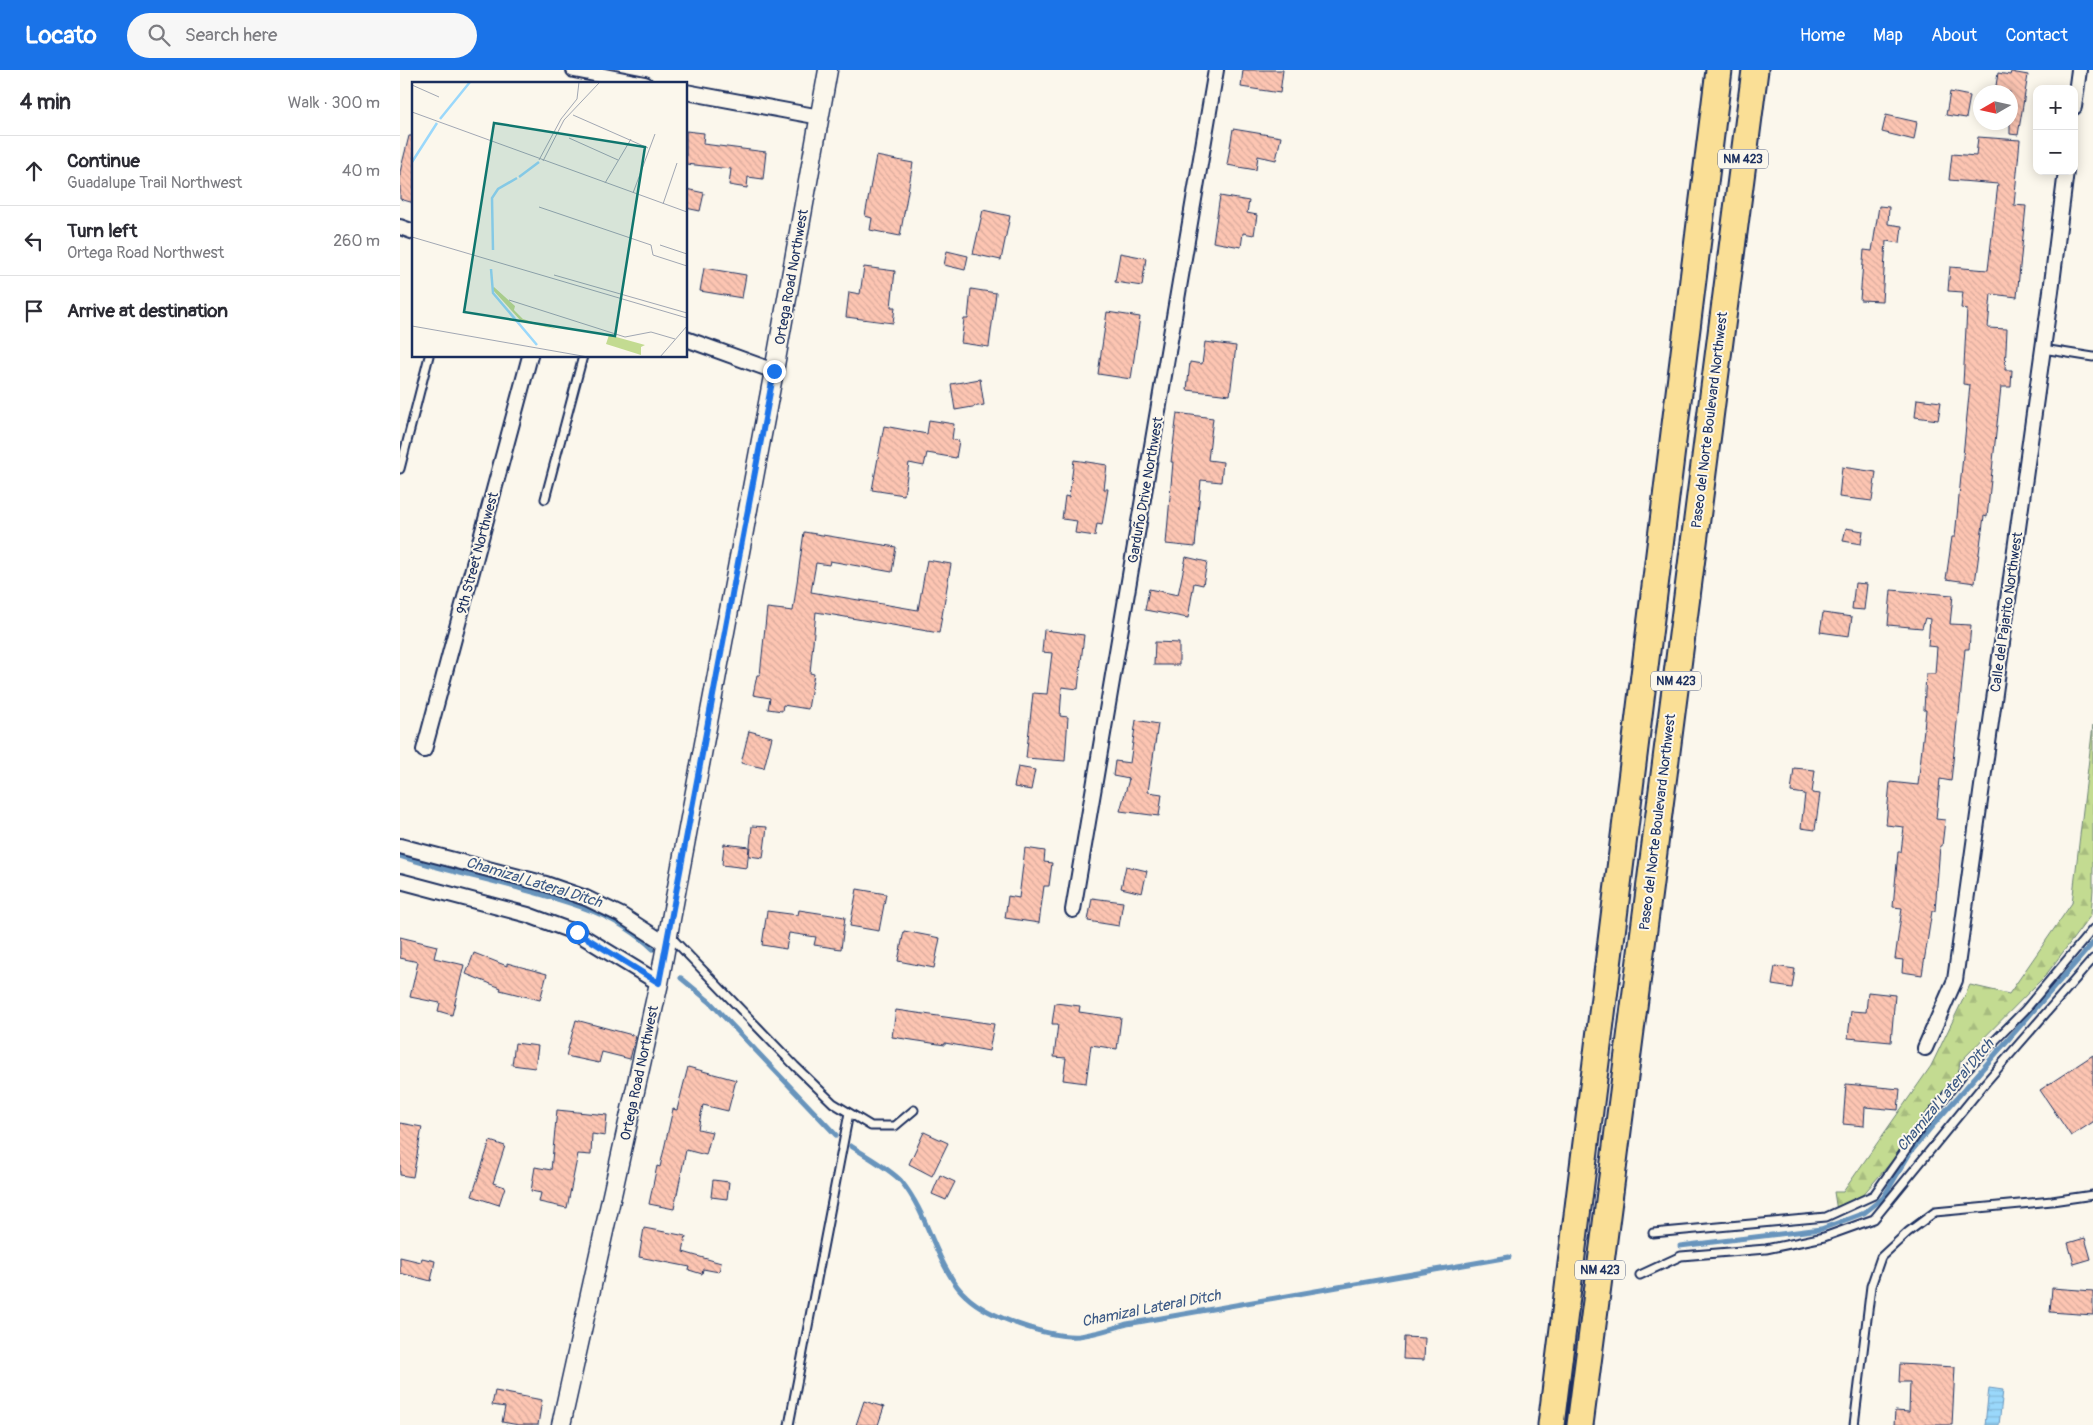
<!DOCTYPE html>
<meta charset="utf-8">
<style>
:root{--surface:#fff;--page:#f7f7f7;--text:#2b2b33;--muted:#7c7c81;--line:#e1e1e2;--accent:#1a73e8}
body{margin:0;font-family:Pangolin,sans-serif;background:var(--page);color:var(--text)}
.controls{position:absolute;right:15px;top:15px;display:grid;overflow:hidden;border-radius:10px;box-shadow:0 2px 12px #0003}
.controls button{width:45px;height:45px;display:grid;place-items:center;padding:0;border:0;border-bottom:1px solid var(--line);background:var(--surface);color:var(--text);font:25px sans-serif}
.compass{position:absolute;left:1573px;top:15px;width:45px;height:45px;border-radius:50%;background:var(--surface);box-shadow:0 2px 12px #0003;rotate:261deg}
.stop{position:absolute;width:15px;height:15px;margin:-11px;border:4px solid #1a73e8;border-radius:50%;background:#fff}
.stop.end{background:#1a73e8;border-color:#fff;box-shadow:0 1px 5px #0008}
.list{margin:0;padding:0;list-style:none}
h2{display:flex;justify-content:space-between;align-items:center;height:65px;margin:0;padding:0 20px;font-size:21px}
h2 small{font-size:16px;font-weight:400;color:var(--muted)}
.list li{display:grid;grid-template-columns:32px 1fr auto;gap:15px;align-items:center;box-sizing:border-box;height:70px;padding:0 20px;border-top:1px solid var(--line)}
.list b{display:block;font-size:19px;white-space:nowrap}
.list p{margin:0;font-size:16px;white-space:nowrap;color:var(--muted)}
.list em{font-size:16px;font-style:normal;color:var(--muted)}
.icon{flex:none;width:28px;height:28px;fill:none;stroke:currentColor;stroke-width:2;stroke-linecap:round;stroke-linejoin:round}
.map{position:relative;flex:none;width:1693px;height:1355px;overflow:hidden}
header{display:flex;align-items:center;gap:30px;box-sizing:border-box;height:70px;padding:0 25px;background:var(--accent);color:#fff}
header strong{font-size:24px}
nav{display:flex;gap:28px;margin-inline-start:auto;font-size:18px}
.search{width:350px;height:45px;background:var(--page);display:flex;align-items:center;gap:12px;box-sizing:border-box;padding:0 18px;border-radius:28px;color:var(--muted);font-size:19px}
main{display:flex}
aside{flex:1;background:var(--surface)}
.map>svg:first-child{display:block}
</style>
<header>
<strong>Locato</strong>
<div class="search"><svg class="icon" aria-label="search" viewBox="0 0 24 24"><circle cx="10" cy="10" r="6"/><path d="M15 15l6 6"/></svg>Search here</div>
<nav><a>Home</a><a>Map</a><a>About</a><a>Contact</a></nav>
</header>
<main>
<aside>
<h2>4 min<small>Walk · 300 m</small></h2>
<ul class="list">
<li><svg class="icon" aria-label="ahead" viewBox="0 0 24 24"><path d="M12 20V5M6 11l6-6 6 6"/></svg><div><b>Continue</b><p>Guadalupe Trail Northwest</p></div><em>40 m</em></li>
<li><svg class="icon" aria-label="left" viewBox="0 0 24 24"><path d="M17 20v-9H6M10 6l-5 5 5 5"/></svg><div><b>Turn left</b><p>Ortega Road Northwest</p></div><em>260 m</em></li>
<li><svg class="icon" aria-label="arrive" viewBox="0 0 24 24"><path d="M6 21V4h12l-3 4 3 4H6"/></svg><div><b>Arrive at destination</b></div></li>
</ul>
</aside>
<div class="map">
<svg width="1693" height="1355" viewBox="0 0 1693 1355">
<defs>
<pattern id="forest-firs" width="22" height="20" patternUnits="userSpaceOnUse" patternTransform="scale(1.25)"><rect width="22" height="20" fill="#c3db91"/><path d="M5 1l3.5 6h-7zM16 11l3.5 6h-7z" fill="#a7bc7f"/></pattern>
<pattern id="water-rules" width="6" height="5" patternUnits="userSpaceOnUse" patternTransform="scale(1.25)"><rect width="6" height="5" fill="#9ad8fb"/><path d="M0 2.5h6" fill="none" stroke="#84bada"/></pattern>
<pattern id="building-back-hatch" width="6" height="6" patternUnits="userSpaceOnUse" patternTransform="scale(1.25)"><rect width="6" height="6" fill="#fdc5b2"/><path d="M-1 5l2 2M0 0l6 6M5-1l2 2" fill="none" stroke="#d8aa9c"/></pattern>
</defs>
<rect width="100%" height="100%" fill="#fbf7ec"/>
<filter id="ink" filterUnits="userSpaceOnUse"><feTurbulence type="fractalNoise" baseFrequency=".02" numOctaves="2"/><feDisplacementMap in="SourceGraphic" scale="10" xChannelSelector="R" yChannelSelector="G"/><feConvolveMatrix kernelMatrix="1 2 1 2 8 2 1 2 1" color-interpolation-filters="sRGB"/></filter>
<g filter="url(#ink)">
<!-- forest -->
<path fill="url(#forest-firs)" stroke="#6f8578" d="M1693,655V820L1691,845L1645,906L1560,992L1556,1017L1448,1142L1437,1141L1434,1122H1443L1531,996L1570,915L1609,924L1672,833Z"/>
<!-- water -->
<path fill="url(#water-rules)" stroke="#6794bc" d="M1589,1318L1603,1320L1599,1355H1585Z"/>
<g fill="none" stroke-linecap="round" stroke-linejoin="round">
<!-- stream -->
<path stroke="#6794bc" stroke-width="5" d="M0,786C40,799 82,808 122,819C169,832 217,844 253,879
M281,908L310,932L436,1065
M451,1076C466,1086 490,1099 501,1111C525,1141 530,1171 548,1202C553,1211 559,1220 566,1226C588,1247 649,1268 679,1266C696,1264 711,1259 727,1254L1109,1187
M1280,1176L1421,1159L1464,1143L1483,1128L1510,1083L1534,1054L1693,873"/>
</g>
<!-- building -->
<path fill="url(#building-back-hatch)" stroke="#1b2f5e" d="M843,0H883L880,23L841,17Z
M1611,2L1628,5L1618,65L1610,64V22H1595L1598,3L1610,5Z
M1550,22L1570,26L1566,48L1546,45Z
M1486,45L1517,52L1514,70L1482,62Z
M833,59L881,67L876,90L858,86L856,100L827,95Z
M286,61L304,63L303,74L366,82L363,109L348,107L347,118L329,115L331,99L286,94Z
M9,66H14V133L0,129V102Z
M1578,67L1620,70L1614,135L1626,136L1617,227L1591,224L1588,258L1607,259L1605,300H1612L1611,317H1601L1587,447L1584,446L1575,513L1546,509L1552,467H1555L1570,315L1563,314L1567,239L1561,238L1563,222L1548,221L1550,197L1588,200L1598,114L1549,110L1552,84L1576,86Z
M476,86L513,93L500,166L470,160L472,148L465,146Z
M286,119L304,123L300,141L286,138Z
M820,126L849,131L847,143L857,145L854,165L843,163L841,177L813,172Z
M1479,136L1489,137L1488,154L1502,156L1500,173L1486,171L1482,231L1460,230L1464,180L1472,181Z
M583,140L610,146L601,190L573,184Z
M547,181L568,186L565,200L544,195Z
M720,183L746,188L742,216L715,212Z
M464,197L495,201L491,237H495L493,253L446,247L449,222L460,224Z
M304,198L346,205L342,228L300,221Z
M571,219L596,223L589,277L561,273L564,249H568Z
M707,242L740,247L731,309L698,304Z
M805,272L836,276L830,325L787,320L790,292L802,294Z
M580,309L584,335L555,340L551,314Z
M1517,329L1541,332L1538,350L1515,347Z
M777,343L813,348L808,390L823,392L821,412L801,410L795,477L766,474L773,392H771Z
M529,350L554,354L552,369L559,371L556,388L527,383L524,396L509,393L504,425L472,420L484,356L527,364Z
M674,390L707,395L704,419H708L702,455L697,454L695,466L675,463L677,451L662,449L665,426L669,427Z
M1442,397L1476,402L1472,431L1439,427Z
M1446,458L1463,461L1461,474L1443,471Z
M404,462L496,477L492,502L430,491L429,495L416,493L411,522L518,540L527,490L551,494L539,563L416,542L410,603L414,604L408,639L383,635L382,641L368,639L370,628L353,625L357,605H360L367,538L393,541Z
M786,487L807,492L803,515L794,513L788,548L745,540L749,519L778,525Z
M1455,513L1467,514L1464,540L1452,539Z
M1491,520L1553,525L1550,554L1571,555L1569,579H1565L1559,643H1558L1551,711L1540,709L1536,749L1545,750L1542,776H1540L1535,841H1532L1522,905L1502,902L1503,890L1495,889L1502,838L1493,837L1498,782H1501L1504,757L1486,755L1490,712L1518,715L1526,640H1524L1526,604H1535L1537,577L1528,576L1530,549L1525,548L1522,558L1488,555Z
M1423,543L1452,547L1449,566L1420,562Z
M644,560L684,565L678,619L662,617L660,646L668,647L665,691L626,688L633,623L647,624L652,583L642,582Z
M755,572L779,573V595H754Z
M736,650L758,654L748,722L762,724L759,746L720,741L729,709L713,706L715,691L730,693Z
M349,661L372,667L364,698L341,693Z
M618,697L635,700L631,720L614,717Z
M1394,698L1415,700L1412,723L1420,724L1415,760L1401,758L1405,724L1391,722Z
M352,756L367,757L363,788L349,786Z
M324,774L349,777L347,798L322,795Z
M625,778L645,781L644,792L652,793L649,816H644L639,853L605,848L608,826L619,828Z
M726,796L747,801L742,823L721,818Z
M457,819L486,824L479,861L450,856Z
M692,828L723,832L719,856L688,851Z
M399,840L445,847L441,879L414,875L416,867L389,863L386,879L362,875L367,841L398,845Z
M504,861L540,868L534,898L498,891Z
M0,867L37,876L34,888L64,895L52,945L38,941L40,933L10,927L18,892L0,888Z
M74,883L107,896V893L147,904L140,930L100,920L101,918L66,904Z
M1375,896L1395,899L1392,918L1372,915Z
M1468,922L1495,925L1491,972L1448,968L1451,941L1466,942Z
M655,933L680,936L679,942L721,948L717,979L691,975L686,1013L663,1010L666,988L654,987L658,954H652Z
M496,940L594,954L589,981L545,973V975L492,967Z
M176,950L236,966L230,989L202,982L199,993L166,986Z
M115,973L138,976L135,998L112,995Z
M1693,985V1052L1671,1066L1640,1020Z
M288,997L336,1010L328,1041L303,1035L298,1059L312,1062L306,1085L286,1080L274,1139L249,1134L257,1096L260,1097L273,1039L277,1040Z
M1446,1014L1500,1019L1498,1040L1465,1037L1464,1056L1443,1054Z
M157,1040L207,1045L205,1066L192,1064L191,1085L178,1084L167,1138L139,1132L141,1123L131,1121L135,1097L151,1100Z
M0,1053L22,1057L13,1107L0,1105Z
M524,1062L548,1073L532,1106L509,1094Z
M90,1071L105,1076L93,1113L105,1117L99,1135L72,1126Z
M540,1105L555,1112L546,1130L532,1124Z
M313,1110L329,1112L327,1129L311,1127Z
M244,1158L286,1166L283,1182L321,1193L319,1202L303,1199L302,1204L289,1200L290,1197L239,1187Z
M1685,1168L1691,1189L1674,1194L1668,1173Z
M0,1187L21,1192L22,1188L35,1191L31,1211L0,1203Z
M1652,1218L1693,1221V1245L1650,1242Z
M1004,1267L1025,1268L1024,1290L1003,1289Z
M1500,1294L1555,1297L1552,1355H1494L1495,1341L1509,1342L1510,1312H1499Z
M95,1321L142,1330L138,1355H119L102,1352L105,1337L92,1335Z
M464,1331L484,1337L478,1355H456Z"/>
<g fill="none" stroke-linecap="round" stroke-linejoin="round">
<defs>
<path id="service" d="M1643,279L1693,287
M0,399L29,286
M145,429L183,286
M270,866L395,996L433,1033L471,1056H495L514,1040
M1253,1163L1426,1147L1474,1125L1521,1058L1566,1000L1625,940L1693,859
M1240,1205L1281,1186L1366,1179L1424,1167L1474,1149L1586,1012L1693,889
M389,1355L449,1043
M1454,1355L1471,1216L1481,1187L1508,1162L1535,1142L1652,1131L1693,1125"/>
<path id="minor" d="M174,0L245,14
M286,22L420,47
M1674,37L1679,0
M0,157L14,162
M286,269L374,301
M24,680L130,286
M0,776L146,814L186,828L221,845L266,874
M0,811L128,845L177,863L259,913
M673,840L816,0
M1525,978L1555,910L1651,221L1666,101"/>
<path id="tertiary" d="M161,1355L259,913L374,301L428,0"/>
<path id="motorway" d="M1151,1355L1319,0
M1180,1355L1355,0"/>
</defs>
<!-- service casing -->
<use href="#service" stroke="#1b2f5e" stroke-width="11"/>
<!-- minor casing -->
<use href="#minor" stroke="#1b2f5e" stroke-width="18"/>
<!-- tertiary casing -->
<use href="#tertiary" stroke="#1b2f5e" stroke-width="21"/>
<!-- motorway casing -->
<use href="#motorway" stroke="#1b2f5e" stroke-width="29"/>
<!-- service -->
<use href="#service" stroke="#fbf7ec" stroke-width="7"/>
<!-- minor -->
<use href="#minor" stroke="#fbf7ec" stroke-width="14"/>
<!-- tertiary -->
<use href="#tertiary" stroke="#fbf7ec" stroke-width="18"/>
<!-- motorway -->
<use href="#motorway" stroke="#fadf96" stroke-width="25"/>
</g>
</g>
<g fill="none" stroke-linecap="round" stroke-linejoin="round" filter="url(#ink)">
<!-- route -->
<path stroke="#1a73e8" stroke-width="6" d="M177,862L259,913L374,301"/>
</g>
<g text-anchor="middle" stroke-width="4" stroke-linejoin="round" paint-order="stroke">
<!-- shield labels -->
<g fill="#fbf7ec" stroke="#5e6b89" stroke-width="1">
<rect x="1318" y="79.5" width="50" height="19" rx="4"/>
<rect x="1251" y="601.5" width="50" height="19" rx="4"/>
<rect x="1175" y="1190.5" width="50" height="19" rx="4"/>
</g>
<g font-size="12" font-weight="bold" fill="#1b2f5e">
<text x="1343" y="93">NM 423</text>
<text x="1276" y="615">NM 423</text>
<text x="1200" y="1204">NM 423</text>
</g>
<!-- street labels -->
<g font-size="14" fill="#1b2f5e" stroke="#fbf7ec">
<text transform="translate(391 207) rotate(-80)" y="5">Ortega Road Northwest</text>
<text transform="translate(1309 350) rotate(-83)" y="5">Paseo del Norte Boulevard Northwest</text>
<text transform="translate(745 420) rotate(-80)" y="5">Garduño Drive Northwest</text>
<text transform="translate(77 483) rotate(-75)" y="5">9th Street Northwest</text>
<text transform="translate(1606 542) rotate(-82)" y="5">Calle del Pajarito Northwest</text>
<text transform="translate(1257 752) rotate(-83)" y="5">Paseo del Norte Boulevard Northwest</text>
<text transform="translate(239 1003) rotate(-78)" y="5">Ortega Road Northwest</text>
</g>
<!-- water labels -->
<g font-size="15" font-style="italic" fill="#3b5985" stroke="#fbf7ec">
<text transform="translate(134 812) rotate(17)" y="5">Chamizal Lateral Ditch</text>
<text transform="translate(1545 1025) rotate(-50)" y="5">Chamizal Lateral Ditch</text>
<text transform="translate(751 1238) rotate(-11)" y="5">Chamizal Lateral Ditch</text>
</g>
</g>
<!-- overview -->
<g transform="translate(12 12)">
<rect width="275" height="275" fill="#fbf7ec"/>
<path d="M197,253L233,263L229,265V273L194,262Z" fill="#c3db91"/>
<path d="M82,205L103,224L102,228L111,237L147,248L109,239L80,207Z" fill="#c3db91"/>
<path fill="none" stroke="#9ad8fb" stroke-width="2.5" d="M28,37L58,0M0,80L25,41M107,95L127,80M81,168L80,116L86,107L105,96M79,187L81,211L125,263"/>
<path fill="none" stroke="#a1a7b3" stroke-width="1" d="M0,3L27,15M0,30L275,130M161,33L236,66M157,56L206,78M127,78L149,37L165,17L167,0M131,79L152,38L187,1M193,101L219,57M221,111L243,52M251,122L265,81M127,125L239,163L241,173L275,184M0,155L275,236M248,163L275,172M142,193L275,231M97,218L213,255L239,250L263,257M0,244L176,275M248,275L275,244"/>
<path fill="#0f766e" fill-opacity="0.15" stroke="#0f766e" stroke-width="2.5" d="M82,41L233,65L203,254L52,230Z"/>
<rect width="275" height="275" fill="none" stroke="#1b2f5e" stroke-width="2.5"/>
</g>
</svg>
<div class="controls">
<button>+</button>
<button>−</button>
</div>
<svg class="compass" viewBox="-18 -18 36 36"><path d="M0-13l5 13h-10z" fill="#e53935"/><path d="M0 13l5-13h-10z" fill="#7c7c81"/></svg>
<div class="stop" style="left:177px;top:862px"></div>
<div class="stop end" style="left:374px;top:301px"></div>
</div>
</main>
